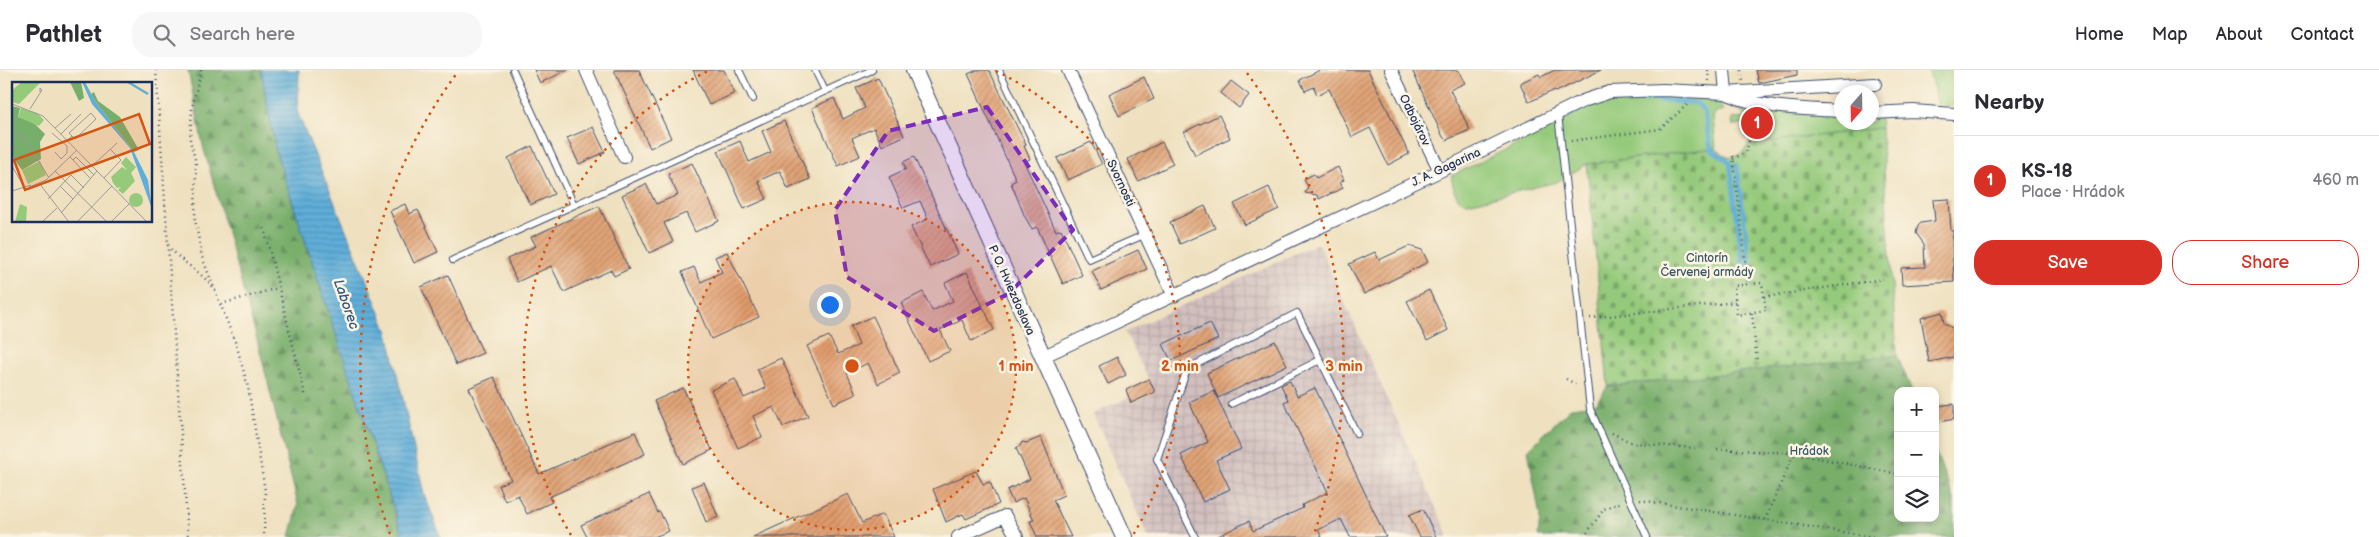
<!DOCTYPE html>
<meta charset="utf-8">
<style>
:root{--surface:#fff;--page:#f7f7f7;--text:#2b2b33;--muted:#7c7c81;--line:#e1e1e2;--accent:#d93025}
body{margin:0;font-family:"Balsamiq Sans",sans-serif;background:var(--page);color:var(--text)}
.controls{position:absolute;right:15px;bottom:15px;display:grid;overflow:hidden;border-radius:10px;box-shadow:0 2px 8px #0003}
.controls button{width:45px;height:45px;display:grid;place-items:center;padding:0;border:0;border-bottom:1px solid var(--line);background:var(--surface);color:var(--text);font:25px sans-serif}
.compass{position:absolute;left:1834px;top:15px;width:45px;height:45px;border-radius:50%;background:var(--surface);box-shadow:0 2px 8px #0003;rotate:200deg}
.you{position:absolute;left:829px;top:234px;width:18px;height:18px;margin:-12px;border:4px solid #fff;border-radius:50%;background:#1a73e8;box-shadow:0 0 0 8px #1a73e833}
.badge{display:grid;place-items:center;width:32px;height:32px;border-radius:50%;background:var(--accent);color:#fff;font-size:16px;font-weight:700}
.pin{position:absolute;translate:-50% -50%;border:2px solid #fff;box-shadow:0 1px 5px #0006}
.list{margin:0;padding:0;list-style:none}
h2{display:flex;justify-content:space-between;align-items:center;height:65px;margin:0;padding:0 20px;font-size:21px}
h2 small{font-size:16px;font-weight:400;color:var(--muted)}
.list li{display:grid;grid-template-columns:32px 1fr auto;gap:15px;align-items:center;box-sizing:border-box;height:90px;padding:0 20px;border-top:1px solid var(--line)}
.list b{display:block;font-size:19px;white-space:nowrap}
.list p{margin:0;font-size:16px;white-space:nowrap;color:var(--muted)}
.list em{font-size:16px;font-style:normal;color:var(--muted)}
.actions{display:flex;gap:10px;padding:15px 20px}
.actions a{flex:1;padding:11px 0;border:1px solid var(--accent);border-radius:20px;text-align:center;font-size:18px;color:var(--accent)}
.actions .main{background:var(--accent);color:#fff}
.icon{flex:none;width:28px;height:28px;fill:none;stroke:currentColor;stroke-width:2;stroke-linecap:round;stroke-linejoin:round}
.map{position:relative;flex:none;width:1954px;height:467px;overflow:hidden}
header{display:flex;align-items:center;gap:30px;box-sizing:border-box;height:70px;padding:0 25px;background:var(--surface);border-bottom:1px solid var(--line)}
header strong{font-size:24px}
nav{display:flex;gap:28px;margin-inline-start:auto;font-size:18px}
.search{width:350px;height:45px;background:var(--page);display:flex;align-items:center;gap:12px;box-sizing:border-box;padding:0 18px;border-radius:20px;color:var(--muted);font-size:19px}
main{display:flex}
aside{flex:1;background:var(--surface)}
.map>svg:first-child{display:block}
</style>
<header>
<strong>Pathlet</strong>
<div class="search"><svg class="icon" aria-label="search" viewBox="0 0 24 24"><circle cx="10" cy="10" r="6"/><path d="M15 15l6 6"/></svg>Search here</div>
<nav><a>Home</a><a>Map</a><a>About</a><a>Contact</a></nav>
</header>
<main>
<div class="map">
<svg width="1954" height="467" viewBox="0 0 1954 467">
<defs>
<pattern id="industrial-grid" width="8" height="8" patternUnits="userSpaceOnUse" patternTransform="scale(1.25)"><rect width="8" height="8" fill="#d1bfbd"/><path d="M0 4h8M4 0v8" fill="none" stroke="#b3a4a5"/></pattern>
<pattern id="forest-firs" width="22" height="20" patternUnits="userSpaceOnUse" patternTransform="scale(1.25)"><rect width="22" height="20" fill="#78ae6b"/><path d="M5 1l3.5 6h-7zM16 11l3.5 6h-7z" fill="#628e5b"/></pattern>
<pattern id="cemetery-stones" width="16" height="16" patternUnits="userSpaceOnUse" patternTransform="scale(1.25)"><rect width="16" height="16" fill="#95ca7b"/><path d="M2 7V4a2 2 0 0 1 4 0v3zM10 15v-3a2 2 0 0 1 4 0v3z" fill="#79a468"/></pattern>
<pattern id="water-rules" width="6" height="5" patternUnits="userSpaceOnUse" patternTransform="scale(1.25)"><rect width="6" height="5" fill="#5faed9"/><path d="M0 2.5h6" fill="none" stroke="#4e8eb3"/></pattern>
<pattern id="building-hatch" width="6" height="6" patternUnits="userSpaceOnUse" patternTransform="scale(1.25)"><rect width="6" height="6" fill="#e1a477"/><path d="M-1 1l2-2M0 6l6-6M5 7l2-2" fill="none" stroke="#b68665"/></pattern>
</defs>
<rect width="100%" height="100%" fill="#fcf5e5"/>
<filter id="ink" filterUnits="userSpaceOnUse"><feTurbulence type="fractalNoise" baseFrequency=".02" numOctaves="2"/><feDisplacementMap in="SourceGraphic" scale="10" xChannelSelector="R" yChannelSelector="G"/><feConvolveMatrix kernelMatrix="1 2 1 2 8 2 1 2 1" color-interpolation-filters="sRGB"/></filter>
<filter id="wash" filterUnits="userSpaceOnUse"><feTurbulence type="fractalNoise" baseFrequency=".0096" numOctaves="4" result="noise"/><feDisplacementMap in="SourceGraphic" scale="20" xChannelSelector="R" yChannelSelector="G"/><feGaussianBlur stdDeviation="1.12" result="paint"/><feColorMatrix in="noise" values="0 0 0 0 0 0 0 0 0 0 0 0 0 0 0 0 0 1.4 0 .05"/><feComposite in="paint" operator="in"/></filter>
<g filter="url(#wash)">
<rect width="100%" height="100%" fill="#efe1c0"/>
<!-- industrial -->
<path fill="url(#industrial-grid)" d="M1318,173L1449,467H1148L1093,344L1129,327L1132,333L1155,322L1125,262Z"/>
<!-- green -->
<path fill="#95ca7b" stroke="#587c6c" d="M1929,0H1954V36L1937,34Z
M1683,26L1718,32L1723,40L1716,42L1713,47L1716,78L1587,94L1557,112L1468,133C1454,131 1454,118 1451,106L1546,60L1566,45L1618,27Z
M1739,36L1841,46L1842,52H1872V48H1880L1881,58L1750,74L1748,54L1733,56L1732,49L1746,48L1742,41L1735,39Z"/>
<!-- forest -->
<path fill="url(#forest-firs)" stroke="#4a6e64" d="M188,0H261L276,82L403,467H290L298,435L259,277L203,76Z
M1897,285L1912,321H1898V448H1935V381L1954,429V467H1538L1540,447L1528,380L1571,337L1595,334L1608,316Z"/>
<!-- cemetery -->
<path fill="url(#cemetery-stones)" stroke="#587c6c" d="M1881,58L1897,285L1608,316L1587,94L1716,78C1723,86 1733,90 1742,83C1746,80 1746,76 1750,74Z"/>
<!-- water -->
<path fill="url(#water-rules)" stroke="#3d6e9c" d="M261,0H299L298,44L388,262L424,424L441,467H403L276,82Z"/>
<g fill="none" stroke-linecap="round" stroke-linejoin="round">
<!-- stream -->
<path stroke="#5faed9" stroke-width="4.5" d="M1601,31L1627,28L1697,33L1704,41L1711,79L1730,92L1743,198
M1567,47L1579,39
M1737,95L1750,197"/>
</g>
<g id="blocks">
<!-- building -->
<path fill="url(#building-hatch)" d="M534,0H568L540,13Z
M614,0H639L671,68L650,78Z
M693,0H724L735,23L709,35Z
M977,0H989L1026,75L1024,76L1030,89L1024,92L1056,161L1061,159L1082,205L1063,214L1037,157L1032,159L1025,147L1011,113L1016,110L968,4Z
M1320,0H1368L1409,84L1388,95L1370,58L1352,67L1329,19L1317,25L1314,17L1305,21L1300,10Z
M1412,0H1458L1465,13L1450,20L1470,60L1446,70L1443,67Z
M1555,0H1601L1556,22L1555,20L1529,32L1520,13L1539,4L1541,7Z
M1756,0H1797V5L1759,13Z
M1144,7L1154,29L1119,46L1109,24Z
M878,8L904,66L882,76L874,58L852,68L860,86L838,96L812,38L834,28L843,49L865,38L856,18Z
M1231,11L1249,25L1239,38L1221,23Z
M1219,45L1230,68L1195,85L1184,62Z
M784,51L810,109L788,119L780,101L758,111L767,129L744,139L718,81L740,71L749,92L771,82L762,61Z
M593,57L605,82L579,94L567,68Z
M1091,72L1102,94L1068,110L1057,88Z
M1162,72L1173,94L1138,111L1128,89Z
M532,76L554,124L530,135L508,88Z
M914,87L958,184L930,197L911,157L928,149L920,131L903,138L889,107L906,99L903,92Z
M692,93L719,151L695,162L686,143L664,153L673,172L649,183L622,125L646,114L656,134L678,125L668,104Z
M1338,97L1344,110L1340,112L1343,118L1319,129L1317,125L1305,123L1308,117L1304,109L1314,104L1316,108Z
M1269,117L1279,139L1245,155L1234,134Z
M1949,129L1951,161H1954L1952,169L1954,212L1902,215L1901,198L1925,197L1924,174L1916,163L1918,156L1921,153L1935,151L1933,130Z
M405,134L409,144L418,140L438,182L414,193L390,141Z
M599,136L629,199L614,206L611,200L564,222L551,196L517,212L507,189L536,176L531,167Z
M1205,136L1215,158L1180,174L1170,152Z
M1409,176L1422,180L1428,192L1364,224L1349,194L1375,182L1379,190Z
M1138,180L1147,199L1101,220L1092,201Z
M727,182L759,247L711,269L682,202L694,197L701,212L722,202L715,187Z
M967,202L994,260L971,271L962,250L940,260L950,281L928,291L901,233L923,222L932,241L953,231L945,213Z
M448,205L483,283L456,295L421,217Z
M1429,220L1448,260L1427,271L1407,231Z
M1942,242L1944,253L1954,259V287L1929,292L1921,248Z
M873,246L900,303L878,314L868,293L847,303L856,324L834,334L807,276L829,266L838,284L859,275L851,256Z
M1210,253L1218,269L1171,291L1163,274Z
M1275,271L1287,295L1218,328L1207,303Z
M1117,287L1126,305L1108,314L1099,296Z
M781,288L808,346L783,357L774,337L753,346L762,367L738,378L711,320L735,309L744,328L766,318L757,299Z
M494,307L539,404L635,362L645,384L549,427L552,432L527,444L518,425L505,431L498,415L511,410L469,318Z
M1149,309L1155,322L1131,333L1126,320Z
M1290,311L1297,326L1315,318L1386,467H1350L1341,449L1318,460L1322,467H1216L1249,451L1253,461L1303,438L1302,435L1328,422L1284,332L1288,330L1281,315Z
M683,318L712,380L683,394L654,331Z
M1214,321L1241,379L1216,390L1230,419L1203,432L1181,385L1208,372L1189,332Z
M1954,334V349L1935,353V336Z
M1041,367L1064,425L1053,430L1071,467H1037L1030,451L1034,450L1024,428L1013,433L1007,420L1030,409L1016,378L1020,376L1022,372L1027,373Z
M976,401L983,414L990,412L999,434L966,449L963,444L946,452L933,419Z
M704,412L718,447L706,452L692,417Z
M649,424L658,443L660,442L669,461L654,467H587L581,455Z
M848,424L862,453L883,444L894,467H753Z
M1423,439L1436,467H1420L1409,445Z"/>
</g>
</g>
<g filter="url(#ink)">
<use href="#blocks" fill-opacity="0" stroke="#3b4a6d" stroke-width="1"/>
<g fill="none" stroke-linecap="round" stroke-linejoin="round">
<defs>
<path id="service" d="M513,0L574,135
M739,0L753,29
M815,0L825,21
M999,0L1089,189L1146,164
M1558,44L1590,339L1647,467
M453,190L872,0
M1231,334L1320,290
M1195,467L1157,389L1187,299L1297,243L1357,364"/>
<path id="minor" d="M586,0L624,87
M1068,0L1174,226
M1391,0L1440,101
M1724,0L1726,23
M1728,24C1762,39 1805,39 1842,41
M1872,43L1913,41L1954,44
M1042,287L1440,101L1583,31L1610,22L1663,20L1726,23L1875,14
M958,467L1005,446L1017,467"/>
<path id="tertiary" d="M914,0L1124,467"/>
</defs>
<!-- service casing -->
<use href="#service" stroke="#3b4a6d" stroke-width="8"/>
<!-- minor casing -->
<use href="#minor" stroke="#3b4a6d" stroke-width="14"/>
<!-- tertiary casing -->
<use href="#tertiary" stroke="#3b4a6d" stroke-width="18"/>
<!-- path -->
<path stroke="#3b4a6d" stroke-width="2.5" stroke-dasharray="1 4" stroke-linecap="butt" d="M156,0L188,467
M201,0L192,38L190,70L196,93L195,149L202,187L237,277L248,317L265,421L264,467
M1708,0L1709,11
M1741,0L1743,11
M1571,71L1660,59L1688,34
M1733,86L1748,214L1734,216L1737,245L1766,240L1762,213L1748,214
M1733,89L1746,82L1749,71
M264,158L305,324
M168,175C180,192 200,201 213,217
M1764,227L1883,209
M221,234L278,218
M1752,243L1757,293
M1590,248L1735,232
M1566,309L1579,316
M1612,363L1632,373L1695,378
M1717,379L1794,383L1898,404
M1640,430L1873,467
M1765,450L1794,383
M1584,467L1604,439L1622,432"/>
<!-- service -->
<use href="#service" stroke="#fff" stroke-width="6"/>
<!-- minor -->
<use href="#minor" stroke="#fff" stroke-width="12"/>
<!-- tertiary -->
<use href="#tertiary" stroke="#fff" stroke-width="16"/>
</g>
</g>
<!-- marked area -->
<path fill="#7b2cbf" fill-opacity="0.2" stroke="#7b2cbf" stroke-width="4" stroke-dasharray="10 6" stroke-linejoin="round" d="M987,37L1073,160L1008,224L934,261L847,207L835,140L888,61Z"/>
<!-- distance rings -->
<circle cx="852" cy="296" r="164" fill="#d45514" fill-opacity=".12"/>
<g fill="none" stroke="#d45514" stroke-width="2.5" stroke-dasharray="2.5 5">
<circle cx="852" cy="296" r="164"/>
<path d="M571 465A328 328 0 0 1 708 1M996 1A328 328 0 0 1 1133 465"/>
<path d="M390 464A492 492 0 0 1 457 3M1247 3A492 492 0 0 1 1314 464"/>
</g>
<g text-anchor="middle" stroke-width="5" stroke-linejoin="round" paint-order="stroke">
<!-- street labels -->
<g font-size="12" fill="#1b2f5e" stroke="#fcf5e5">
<text transform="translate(1415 50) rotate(64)" y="4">Odbojárov</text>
<text transform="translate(1446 97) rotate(-25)" y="4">J. A. Gagarina</text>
<text transform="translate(1121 113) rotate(65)" y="4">Svornosti</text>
<text transform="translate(1012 220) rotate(66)" y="4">P. O. Hviezdoslava</text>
</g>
<!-- park labels -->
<g font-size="12" fill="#3a5665" stroke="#fcf5e5">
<text x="1707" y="192">Cintorín<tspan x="1707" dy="14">Červenej armády</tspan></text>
<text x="1809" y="385">Hrádok</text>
</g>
<!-- water labels -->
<g font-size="14" font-style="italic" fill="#2f5583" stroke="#fcf5e5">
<text transform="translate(347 234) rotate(71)" y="5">Laborec</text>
</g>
</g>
<!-- overview -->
<g transform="translate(12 12)">
<rect width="140" height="140" fill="#efe1c0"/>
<path d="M114,75L124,85L119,91L123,99L111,112L106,108L109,105L105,106L101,101L99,95L110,85L115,88L109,81ZM117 118a7 7 0 1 1 14 0a7 7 0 1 1-14 0ZM8,122L15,125L14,140H3Z" fill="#95ca7b"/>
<path d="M58,0H69L72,16L67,19ZM82,10L86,19L108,35L127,68L122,70L83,19L79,12ZM0,24L8,26L6,35L21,40L33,52L28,60L29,77L10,88L0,74Z" fill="#78ae6b"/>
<path d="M9,26L25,31L32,38L27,44L6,35ZM28,79L34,93L16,102L10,88Z" fill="#95ca7b"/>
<path d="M10,0H29L7,22L0,20V8Z" fill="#95ca7b"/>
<path d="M70,0H73L83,19L122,70L136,98L140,127L118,66L80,22Z" fill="#5faed9"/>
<path fill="none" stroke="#5faed9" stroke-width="2.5" d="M116,0L136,12"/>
<path fill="none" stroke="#9a9a99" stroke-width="1" d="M0,22L31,34L135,140M18,27L30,8L28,6V10M43,46L59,32M40,51L55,64V71L49,77L43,70M49,52L69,32M5,54L2,56L7,53L13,56L37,96M55,59L60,54L57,51L79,31L84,37L63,57L60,54M58,75L79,97M61,78L64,75L82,93M0,84L12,105M80,84L105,61M43,89L95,140M92,96L109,78L98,67M27,101L57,140M48,104L61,117M17,105L34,98L65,68M0,109L19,103M36,117L59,93L72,106M49,131L85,89M30,140L45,126M65,140L100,104M99,140L117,122"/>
<path fill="#d45514" fill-opacity="0.15" stroke="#d45514" stroke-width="2.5" d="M127,32L138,62L13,108L2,78Z"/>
<rect width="140" height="140" fill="none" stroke="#1b2f5e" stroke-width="2.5"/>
</g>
<circle cx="852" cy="296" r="8" fill="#d45514" stroke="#fcf5e5" stroke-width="2.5"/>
<g font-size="15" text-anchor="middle" font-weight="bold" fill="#d45514" stroke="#fcf5e5" stroke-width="5" stroke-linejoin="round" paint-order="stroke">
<text x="1016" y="301">1 min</text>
<text x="1180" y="301">2 min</text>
<text x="1344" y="301">3 min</text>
</g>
</svg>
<div class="controls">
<button>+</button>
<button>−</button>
<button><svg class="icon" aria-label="layers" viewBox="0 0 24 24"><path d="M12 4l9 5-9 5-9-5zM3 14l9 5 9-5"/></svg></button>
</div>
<svg class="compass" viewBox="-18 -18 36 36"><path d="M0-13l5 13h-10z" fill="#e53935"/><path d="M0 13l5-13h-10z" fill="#7c7c81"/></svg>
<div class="you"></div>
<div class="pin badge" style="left:1757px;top:53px">1</div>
</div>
<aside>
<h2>Nearby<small></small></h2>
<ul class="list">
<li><span class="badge">1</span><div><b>KS-18</b><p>Place · Hrádok</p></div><em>460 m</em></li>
</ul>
<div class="actions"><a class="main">Save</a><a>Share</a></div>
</aside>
</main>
